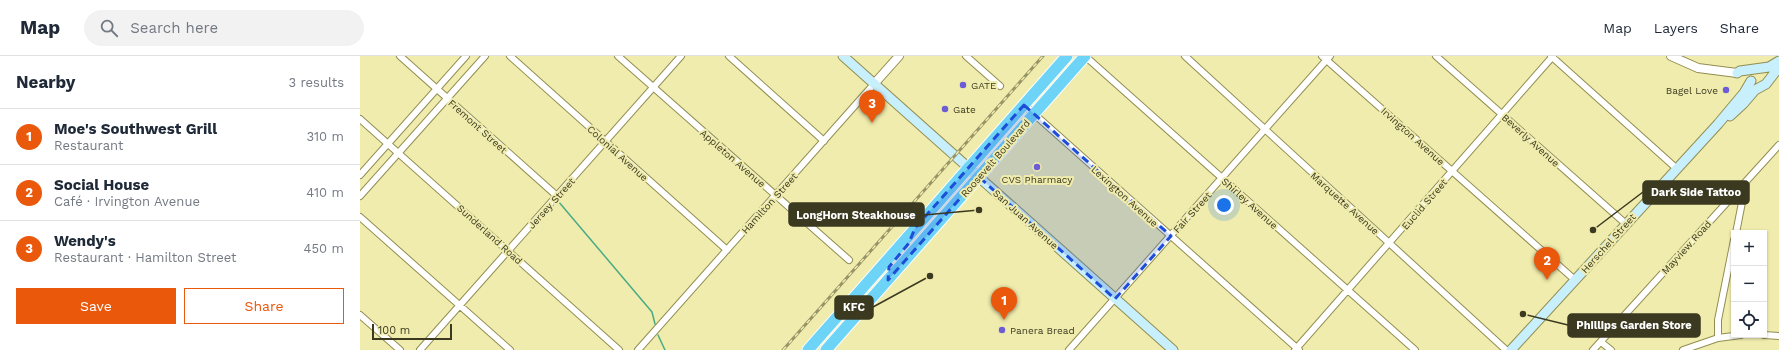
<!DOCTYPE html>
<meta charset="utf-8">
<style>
:root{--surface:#fff;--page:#f2f2f3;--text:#1f2937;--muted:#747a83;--line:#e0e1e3;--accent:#ea580c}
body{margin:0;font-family:"Work Sans",sans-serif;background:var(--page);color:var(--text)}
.controls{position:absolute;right:12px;bottom:12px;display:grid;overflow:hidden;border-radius:0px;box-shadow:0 1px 3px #0004}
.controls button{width:36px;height:36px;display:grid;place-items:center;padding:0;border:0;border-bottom:1px solid var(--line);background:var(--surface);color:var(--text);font:20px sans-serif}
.scale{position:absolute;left:12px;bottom:10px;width:80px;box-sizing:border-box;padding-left:4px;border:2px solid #3b3920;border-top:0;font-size:11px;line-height:14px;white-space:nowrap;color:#3b3920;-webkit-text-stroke:3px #f0ecad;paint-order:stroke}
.you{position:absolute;left:864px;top:149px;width:14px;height:14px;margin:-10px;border:3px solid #fff;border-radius:50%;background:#1a73e8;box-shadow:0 0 0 6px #1a73e833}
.badge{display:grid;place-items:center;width:26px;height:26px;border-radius:50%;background:var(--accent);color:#fff;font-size:13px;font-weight:700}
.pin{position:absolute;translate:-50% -33px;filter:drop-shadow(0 1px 2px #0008)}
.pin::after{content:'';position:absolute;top:21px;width:14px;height:12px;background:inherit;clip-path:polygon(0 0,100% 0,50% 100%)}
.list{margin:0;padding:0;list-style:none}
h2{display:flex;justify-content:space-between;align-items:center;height:52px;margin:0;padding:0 16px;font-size:17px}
h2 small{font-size:13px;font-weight:400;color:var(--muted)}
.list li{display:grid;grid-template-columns:26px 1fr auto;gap:12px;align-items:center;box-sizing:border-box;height:56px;padding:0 16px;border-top:1px solid var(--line)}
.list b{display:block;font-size:15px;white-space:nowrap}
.list p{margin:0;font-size:13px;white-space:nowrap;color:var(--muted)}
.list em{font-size:13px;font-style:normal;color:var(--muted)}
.actions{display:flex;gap:8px;padding:12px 16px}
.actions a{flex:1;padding:9px 0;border:1px solid var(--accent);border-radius:0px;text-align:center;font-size:14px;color:var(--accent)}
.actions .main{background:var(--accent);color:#fff}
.icon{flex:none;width:22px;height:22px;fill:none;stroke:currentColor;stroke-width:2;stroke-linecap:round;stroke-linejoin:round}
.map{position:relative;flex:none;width:1419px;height:294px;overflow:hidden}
header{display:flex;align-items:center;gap:24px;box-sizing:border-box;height:56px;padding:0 20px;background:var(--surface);border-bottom:1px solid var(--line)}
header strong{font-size:19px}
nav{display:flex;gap:22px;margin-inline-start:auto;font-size:14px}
.search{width:280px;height:36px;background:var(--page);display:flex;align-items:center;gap:10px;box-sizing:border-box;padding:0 14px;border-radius:22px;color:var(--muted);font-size:15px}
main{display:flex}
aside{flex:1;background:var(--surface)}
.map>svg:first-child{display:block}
</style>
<header>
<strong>Map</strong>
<div class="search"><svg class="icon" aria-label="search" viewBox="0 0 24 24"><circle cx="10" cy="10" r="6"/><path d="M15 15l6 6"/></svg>Search here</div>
<nav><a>Map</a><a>Layers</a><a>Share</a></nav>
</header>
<main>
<aside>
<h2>Nearby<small>3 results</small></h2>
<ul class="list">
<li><span class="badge">1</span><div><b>Moe's Southwest Grill</b><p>Restaurant</p></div><em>310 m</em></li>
<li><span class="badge">2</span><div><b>Social House</b><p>Café · Irvington Avenue</p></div><em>410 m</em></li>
<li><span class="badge">3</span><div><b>Wendy's</b><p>Restaurant · Hamilton Street</p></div><em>450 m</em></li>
</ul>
<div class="actions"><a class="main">Save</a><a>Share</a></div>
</aside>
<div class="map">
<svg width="1419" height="294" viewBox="0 0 1419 294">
<rect width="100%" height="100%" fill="#f0ecad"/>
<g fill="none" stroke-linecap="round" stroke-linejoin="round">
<!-- stream -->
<path stroke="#49ab85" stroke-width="1.5" d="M198,145L292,256L295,268
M298,279L305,294"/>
<defs>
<path id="minor" d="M40,0L197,140
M150,0L367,194
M258,0L489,204
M369,0L464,85
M606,0L640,30
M725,0L1055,294
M825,0L1146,294
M962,0L1215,224
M1076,0L1266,168
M1191,0L1316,112
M664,49L939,294
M0,63L259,294
M0,119L106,0
M0,140L125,0
M0,161L150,294
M1376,177L1386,126
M0,259L40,294
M1404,279L1419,280
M1358,282V264L1374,184
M1241,286L1251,294
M60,294L321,0
M278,294L514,28
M709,294L970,0
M935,294L1193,0
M1233,294L1419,89
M1323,294L1358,282L1381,279"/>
<path id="tertiary" d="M1311,0L1338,12L1377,17
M514,28L539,0"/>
<path id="secondary" d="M483,0L813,294
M1377,17L1380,15L1409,11L1419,5
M1370,60L1383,48L1395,34L1406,28L1419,11
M1151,294L1358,68L1384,37L1391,25"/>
<path id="trunk" d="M448,294L707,0
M466,294L725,0"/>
</defs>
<!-- minor casing -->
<use href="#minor" stroke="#928e52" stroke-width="8"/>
<!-- tertiary casing -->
<use href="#tertiary" stroke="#928e52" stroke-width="10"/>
<!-- secondary casing -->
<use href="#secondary" stroke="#928e52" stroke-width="11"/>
<!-- trunk casing -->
<use href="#trunk" stroke="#fff" stroke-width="13"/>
<!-- minor -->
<use href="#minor" stroke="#fff" stroke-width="6"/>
<!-- tertiary -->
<use href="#tertiary" stroke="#fff" stroke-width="8"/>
<!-- secondary -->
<use href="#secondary" stroke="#c8effc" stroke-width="9"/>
<!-- trunk -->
<use href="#trunk" stroke="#6ed4f7" stroke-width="11"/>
<defs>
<path id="rail" d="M423,294L683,0"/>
</defs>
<!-- rail casing -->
<use href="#rail" stroke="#979467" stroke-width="3"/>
<!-- rail -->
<use href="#rail" stroke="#f0ecad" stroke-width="1.5" stroke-dasharray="4.5" stroke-linecap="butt"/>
</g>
<!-- marked area -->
<path fill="#1d4ed8" fill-opacity="0.2" stroke="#1d4ed8" stroke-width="3" stroke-dasharray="8 5" stroke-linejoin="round" d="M664,49L811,180L755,243L619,121L528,224L529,211L549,187L555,172Z"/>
<!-- markers -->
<g fill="#6c5cd6" stroke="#f0ecad" stroke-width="1.5">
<circle cx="603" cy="29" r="4"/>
<circle cx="1366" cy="34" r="4"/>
<circle cx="585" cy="53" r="4"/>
<circle cx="677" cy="111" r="4"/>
<circle cx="642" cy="274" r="4"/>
</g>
<g text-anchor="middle" stroke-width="4" stroke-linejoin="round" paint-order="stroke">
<!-- poi labels -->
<g font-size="10" fill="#3b3920" stroke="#f0ecad" text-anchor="start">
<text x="611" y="33">GATE</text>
<text x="1358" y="38" text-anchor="end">Bagel Love</text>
<text x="593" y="57">Gate</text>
<text x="677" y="127" text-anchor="middle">CVS Pharmacy</text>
<text x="650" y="278">Panera Bread</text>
</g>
<!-- street labels -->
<g font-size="10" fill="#3b3920" stroke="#f0ecad">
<text transform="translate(118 70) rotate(42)" y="4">Fremont Street</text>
<text transform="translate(1053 80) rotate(42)" y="4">Irvington Avenue</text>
<text transform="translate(1171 84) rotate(42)" y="4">Beverly Avenue</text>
<text transform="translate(258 97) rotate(42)" y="4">Colonial Avenue</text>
<text transform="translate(373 102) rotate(41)" y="4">Appleton Avenue</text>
<text transform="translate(635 102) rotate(-49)" y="4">Roosevelt Boulevard</text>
<text transform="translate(765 140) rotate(42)" y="4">Lexington Avenue</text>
<text transform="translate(191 147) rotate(-48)" y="4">Jersey Street</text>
<text transform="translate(409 147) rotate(-48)" y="4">Hamilton Street</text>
<text transform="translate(890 147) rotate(42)" y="4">Shirley Avenue</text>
<text transform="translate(985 147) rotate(42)" y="4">Marquette Avenue</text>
<text transform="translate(1064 148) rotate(-49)" y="4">Euclid Street</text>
<text transform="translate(832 156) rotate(-48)" y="4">Fair Street</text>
<text transform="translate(666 163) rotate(42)" y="4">San Juan Avenue</text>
<text transform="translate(130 178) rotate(42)" y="4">Sunderland Road</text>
<text transform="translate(1248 187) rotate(-48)" y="4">Herschel Street</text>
<text transform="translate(1326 191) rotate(-48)" y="4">Mayview Road</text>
</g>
</g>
<!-- callouts -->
<path fill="none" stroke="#3b3920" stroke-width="1.5" d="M1233 174L1283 136M619 154L564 159M570 220L513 251M1163 258L1208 269"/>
<g fill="#3b3920" stroke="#f0ecad" stroke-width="1.5">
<circle cx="1233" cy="174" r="4"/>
<circle cx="619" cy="154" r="4"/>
<circle cx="570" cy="220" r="4"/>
<circle cx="1163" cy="258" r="4"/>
</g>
<g fill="#3b3920" stroke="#3b3920" stroke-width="1.5">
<rect x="1283" y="125" width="106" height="23" rx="4"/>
<rect x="429" y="147" width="135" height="23" rx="4"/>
<rect x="475" y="240" width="38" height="23" rx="4"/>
<rect x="1208" y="258" width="132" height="23" rx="4"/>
</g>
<g font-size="11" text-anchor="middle" font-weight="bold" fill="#fff">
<text x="1336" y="140">Dark Side Tattoo</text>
<text x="496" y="163">LongHorn Steakhouse</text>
<text x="494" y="255">KFC</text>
<text x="1274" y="273">Phillips Garden Store</text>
</g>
</svg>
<div class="controls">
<button>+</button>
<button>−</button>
<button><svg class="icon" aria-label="locate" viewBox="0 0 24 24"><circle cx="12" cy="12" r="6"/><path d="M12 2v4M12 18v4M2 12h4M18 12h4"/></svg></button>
</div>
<div class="scale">100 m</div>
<div class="you"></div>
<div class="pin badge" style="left:644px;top:264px">1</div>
<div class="pin badge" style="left:1187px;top:224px">2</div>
<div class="pin badge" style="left:512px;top:67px">3</div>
</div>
</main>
